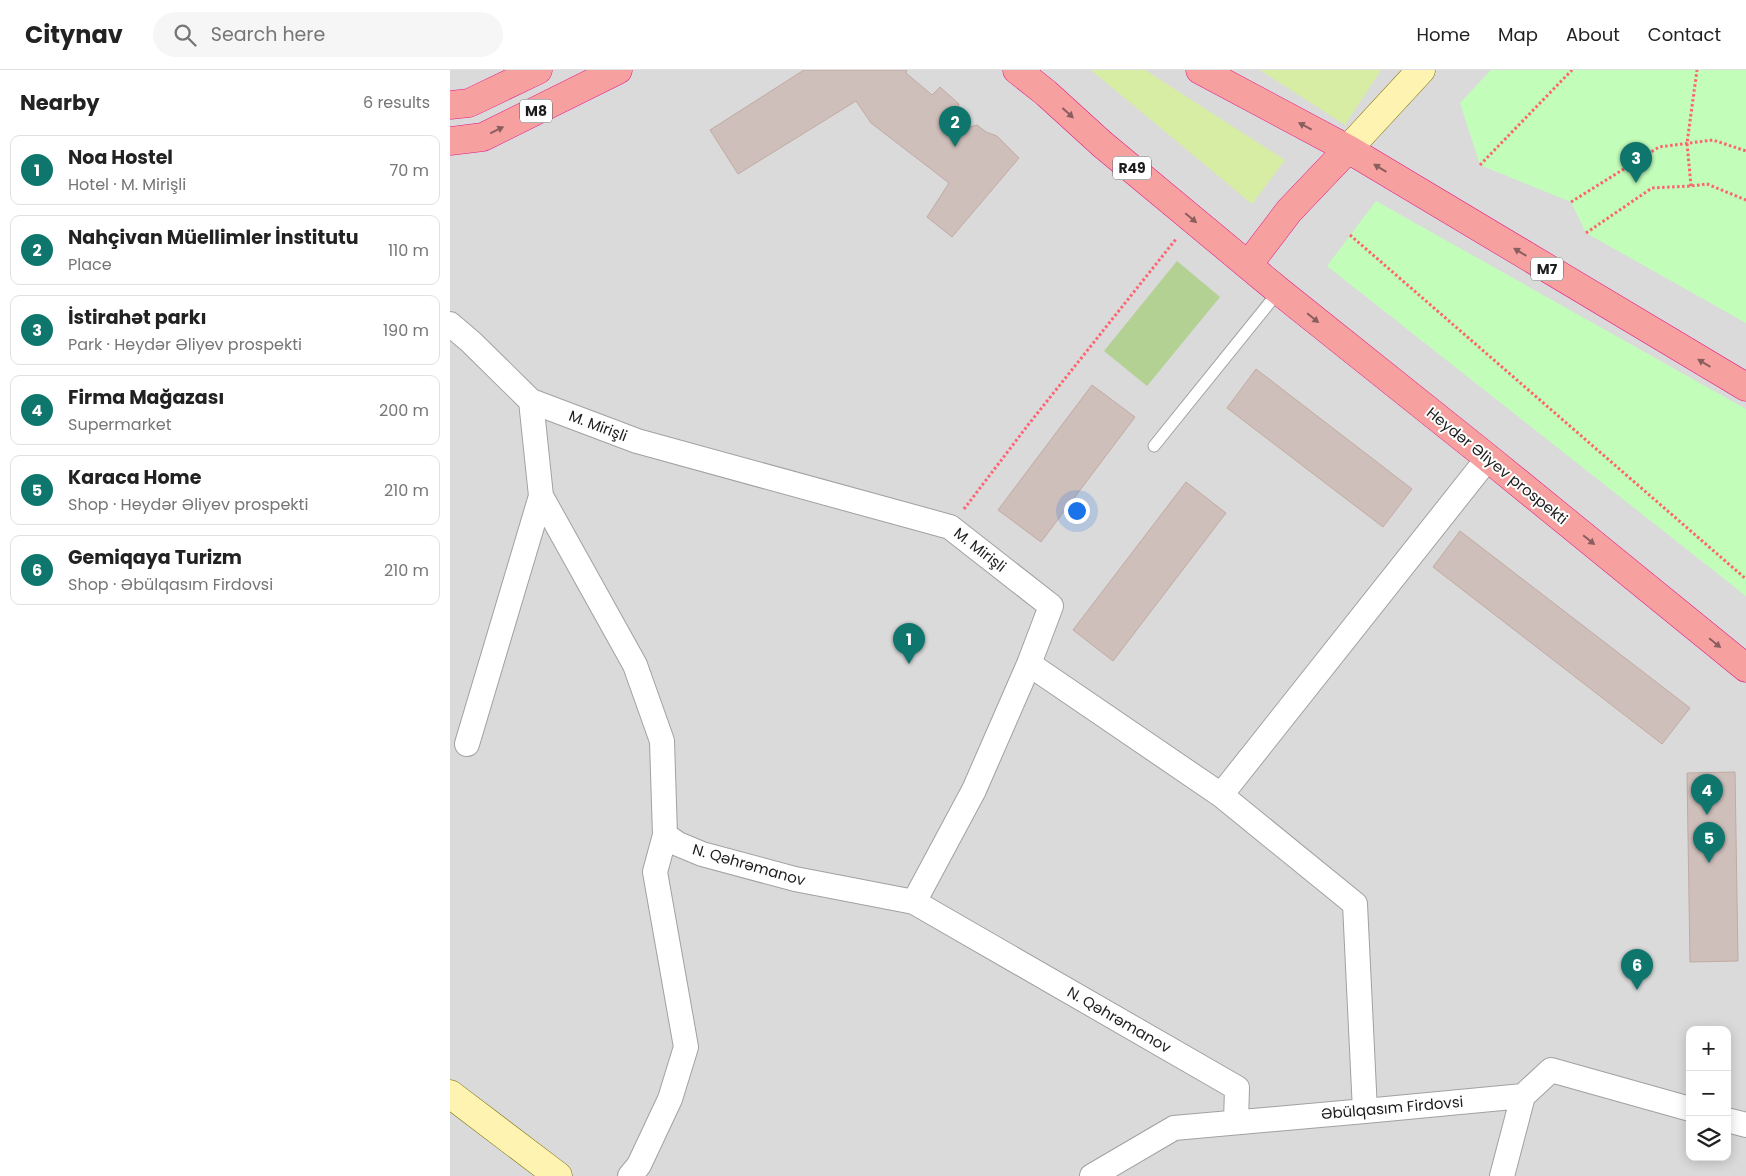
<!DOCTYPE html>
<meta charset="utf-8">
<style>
:root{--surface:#fff;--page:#f6f6f6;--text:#222;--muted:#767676;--line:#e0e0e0;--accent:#0f766e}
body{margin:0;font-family:Poppins,sans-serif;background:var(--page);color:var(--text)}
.controls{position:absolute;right:15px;bottom:15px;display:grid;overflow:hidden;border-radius:10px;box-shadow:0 2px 12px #0003}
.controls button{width:45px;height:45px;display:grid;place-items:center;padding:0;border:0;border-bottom:1px solid var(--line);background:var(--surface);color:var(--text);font:25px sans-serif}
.you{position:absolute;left:626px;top:440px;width:18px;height:18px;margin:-12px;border:4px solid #fff;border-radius:50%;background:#1a73e8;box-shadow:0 0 0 8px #1a73e833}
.badge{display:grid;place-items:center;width:32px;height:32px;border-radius:50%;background:var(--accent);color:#fff;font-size:16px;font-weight:700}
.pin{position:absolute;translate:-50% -41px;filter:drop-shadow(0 1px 2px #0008)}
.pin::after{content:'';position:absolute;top:26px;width:18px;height:15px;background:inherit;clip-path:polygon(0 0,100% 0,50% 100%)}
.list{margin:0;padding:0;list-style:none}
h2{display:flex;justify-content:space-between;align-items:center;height:65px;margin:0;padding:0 20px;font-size:21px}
h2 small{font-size:16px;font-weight:400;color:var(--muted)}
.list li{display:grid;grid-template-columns:32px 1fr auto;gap:15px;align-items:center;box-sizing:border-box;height:70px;margin:0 10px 10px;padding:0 10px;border:1px solid var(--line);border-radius:10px}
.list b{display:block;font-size:19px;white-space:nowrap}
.list p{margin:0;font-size:16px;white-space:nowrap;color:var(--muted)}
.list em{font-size:16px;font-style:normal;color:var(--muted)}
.icon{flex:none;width:28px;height:28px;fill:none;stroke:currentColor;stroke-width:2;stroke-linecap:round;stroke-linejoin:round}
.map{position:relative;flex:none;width:1296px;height:1106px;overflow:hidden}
header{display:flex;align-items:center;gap:30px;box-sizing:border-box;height:70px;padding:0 25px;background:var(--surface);border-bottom:1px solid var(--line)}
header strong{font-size:24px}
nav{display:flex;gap:28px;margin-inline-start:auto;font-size:18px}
.search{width:350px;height:45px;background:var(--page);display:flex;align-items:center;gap:12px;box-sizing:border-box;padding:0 18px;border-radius:28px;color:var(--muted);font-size:19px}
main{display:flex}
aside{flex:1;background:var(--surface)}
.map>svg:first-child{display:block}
</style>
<header>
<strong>Citynav</strong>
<div class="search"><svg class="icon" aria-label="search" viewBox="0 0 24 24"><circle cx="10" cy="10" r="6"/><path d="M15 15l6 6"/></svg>Search here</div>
<nav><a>Home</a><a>Map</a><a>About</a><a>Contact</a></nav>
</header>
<main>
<aside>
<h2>Nearby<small>6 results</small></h2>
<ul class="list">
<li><span class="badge">1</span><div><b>Noa Hostel</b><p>Hotel · M. Mirişli</p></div><em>70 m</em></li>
<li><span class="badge">2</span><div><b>Nahçivan Müellimler İnstitutu</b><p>Place</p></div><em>110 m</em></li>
<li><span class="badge">3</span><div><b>İstirahət parkı</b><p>Park · Heydər Əliyev prospekti</p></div><em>190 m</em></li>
<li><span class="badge">4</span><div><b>Firma Mağazası</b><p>Supermarket</p></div><em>200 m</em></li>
<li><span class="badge">5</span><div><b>Karaca Home</b><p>Shop · Heydər Əliyev prospekti</p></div><em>210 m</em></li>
<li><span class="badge">6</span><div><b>Gemiqaya Turizm</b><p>Shop · Əbülqasım Firdovsi</p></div><em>210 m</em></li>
</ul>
</aside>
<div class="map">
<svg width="1296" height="1106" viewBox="0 0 1296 1106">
<rect width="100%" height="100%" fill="#efe8e2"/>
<!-- residential -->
<path fill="#dbdada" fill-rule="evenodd" d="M0,0H1296V1106H0ZM1240,960H1277V1087H1240Z"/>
<!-- grass -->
<path fill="#d6eda3" d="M641,0H695L835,90L802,134Z
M810,0H931L895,55Z"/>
<!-- forest -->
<path fill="#b2d193" d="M727,191L770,227L697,316L654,281Z"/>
<!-- park -->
<path fill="#c2fdba" d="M1041,0H1296V253L1136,163L1121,132L1030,95L1010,33Z
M926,131L1296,339V526L877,196Z"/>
<!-- building -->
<path fill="#cfbfbb" stroke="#c1aaa3" d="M354,0H457L456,3L482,25L490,17L509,34L506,43L520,57L527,55L536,62L547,66L569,88L502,167L477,147L499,113L421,53L406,31L288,104L260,60Z
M806,299L962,419L933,457L777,338Z
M642,315L685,347L591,472L548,440Z
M736,412L776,443L663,591L623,560Z
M1010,461L1240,638L1212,674L983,497Z
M1285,702L1288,891L1240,892L1237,703Z"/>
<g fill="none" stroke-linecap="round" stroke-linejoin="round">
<defs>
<path id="service" d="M704,376L829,221"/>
<path id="minor" d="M0,254L21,272L81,331L91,426L185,595L212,671L215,765L228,774L252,784L345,809L464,832L787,1018L786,1052
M81,331L187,371L500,457L601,536L579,594L524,720L464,832
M579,594L771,725L1038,388
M17,674L91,426
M771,725L905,834L915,1041
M1277,1050L1296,1055
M180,1106L189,1095L220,1029L236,977L205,802L215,765
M642,1106L724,1058L915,1041L1073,1026L1101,1000L1240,1039
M1052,1106L1073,1026"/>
<path id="secondary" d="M898,79L971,0
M0,1024L108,1106"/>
<path id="trunk" d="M567,0L596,23L652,74L829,221L1038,388L1296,598
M750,0L898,79L1296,317
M0,35L19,33L88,0
M0,71L33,67L168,0
M798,195L839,141L898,79"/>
</defs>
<!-- service casing -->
<use href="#service" stroke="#a1a1a1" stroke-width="13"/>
<!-- minor casing -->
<use href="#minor" stroke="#a1a1a1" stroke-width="26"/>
<!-- secondary casing -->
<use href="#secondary" stroke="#776d00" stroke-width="29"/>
<!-- trunk casing -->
<use href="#trunk" stroke="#e41886" stroke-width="29"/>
<!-- path -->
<path stroke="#ff6271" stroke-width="3" stroke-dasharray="2.5 2.5" stroke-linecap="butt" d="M1030,95L1122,0
M1241,116L1237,73L1247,0
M1121,132L1209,77L1263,70L1296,81
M1136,163L1202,118L1241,116L1257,114L1296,130
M900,165L1296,509
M514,439L578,355L726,169"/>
<!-- service -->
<use href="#service" stroke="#fff" stroke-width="11"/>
<!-- minor -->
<use href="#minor" stroke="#fff" stroke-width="24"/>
<!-- secondary -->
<use href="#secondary" stroke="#fef3b1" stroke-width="28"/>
<!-- trunk -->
<use href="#trunk" stroke="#f6a0a0" stroke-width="28"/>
</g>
<!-- one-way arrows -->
<defs><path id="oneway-solid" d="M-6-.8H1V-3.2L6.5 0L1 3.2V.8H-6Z" transform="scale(1.25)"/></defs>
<g fill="#8a5e5e">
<use href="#oneway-solid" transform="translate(618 43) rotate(42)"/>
<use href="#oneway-solid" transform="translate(855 56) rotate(-152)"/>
<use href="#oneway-solid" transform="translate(47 60) rotate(-26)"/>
<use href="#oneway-solid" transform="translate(930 98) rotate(-149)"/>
<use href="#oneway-solid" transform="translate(741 148) rotate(40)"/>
<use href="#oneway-solid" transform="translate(1070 182) rotate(-149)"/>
<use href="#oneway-solid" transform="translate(863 248) rotate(39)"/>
<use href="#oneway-solid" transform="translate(1254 293) rotate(-149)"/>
<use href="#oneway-solid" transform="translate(1139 470) rotate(39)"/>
<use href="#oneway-solid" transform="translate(1265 573) rotate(39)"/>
</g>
<g text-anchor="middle" stroke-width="4" stroke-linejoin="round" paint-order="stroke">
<!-- shield labels -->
<g fill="#fff" stroke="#616161" stroke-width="1">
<rect x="70" y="29.5" width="32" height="23" rx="4"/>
<rect x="663" y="86.5" width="38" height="23" rx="4"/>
<rect x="1081" y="187.5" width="32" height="23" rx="4"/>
</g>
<g font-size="14" font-weight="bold" fill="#1d1d1d">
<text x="86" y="46">M8</text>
<text x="682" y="103">R49</text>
<text x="1097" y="204">M7</text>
</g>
<!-- street labels -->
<g font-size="15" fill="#1d1d1d" stroke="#fff">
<text transform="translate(148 356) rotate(21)" y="5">M. Mirişli</text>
<text transform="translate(1047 396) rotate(39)" y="5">Heydər Əliyev prospekti</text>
<text transform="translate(530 480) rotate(38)" y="5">M. Mirişli</text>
<text transform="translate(299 795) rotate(16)" y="5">N. Qəhrəmanov</text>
<text transform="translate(669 950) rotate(30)" y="5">N. Qəhrəmanov</text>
<text transform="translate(942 1038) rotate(-5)" y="5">Əbülqasım Firdovsi</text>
</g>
</g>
</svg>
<div class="controls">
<button>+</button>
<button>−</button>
<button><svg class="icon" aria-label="layers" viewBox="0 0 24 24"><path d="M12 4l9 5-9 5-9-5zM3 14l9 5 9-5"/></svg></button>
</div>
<div class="you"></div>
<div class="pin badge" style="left:459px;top:594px">1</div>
<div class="pin badge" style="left:505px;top:77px">2</div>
<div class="pin badge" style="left:1186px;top:113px">3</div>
<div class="pin badge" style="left:1257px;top:745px">4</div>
<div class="pin badge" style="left:1259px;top:793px">5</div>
<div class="pin badge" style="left:1187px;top:920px">6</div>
</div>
</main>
